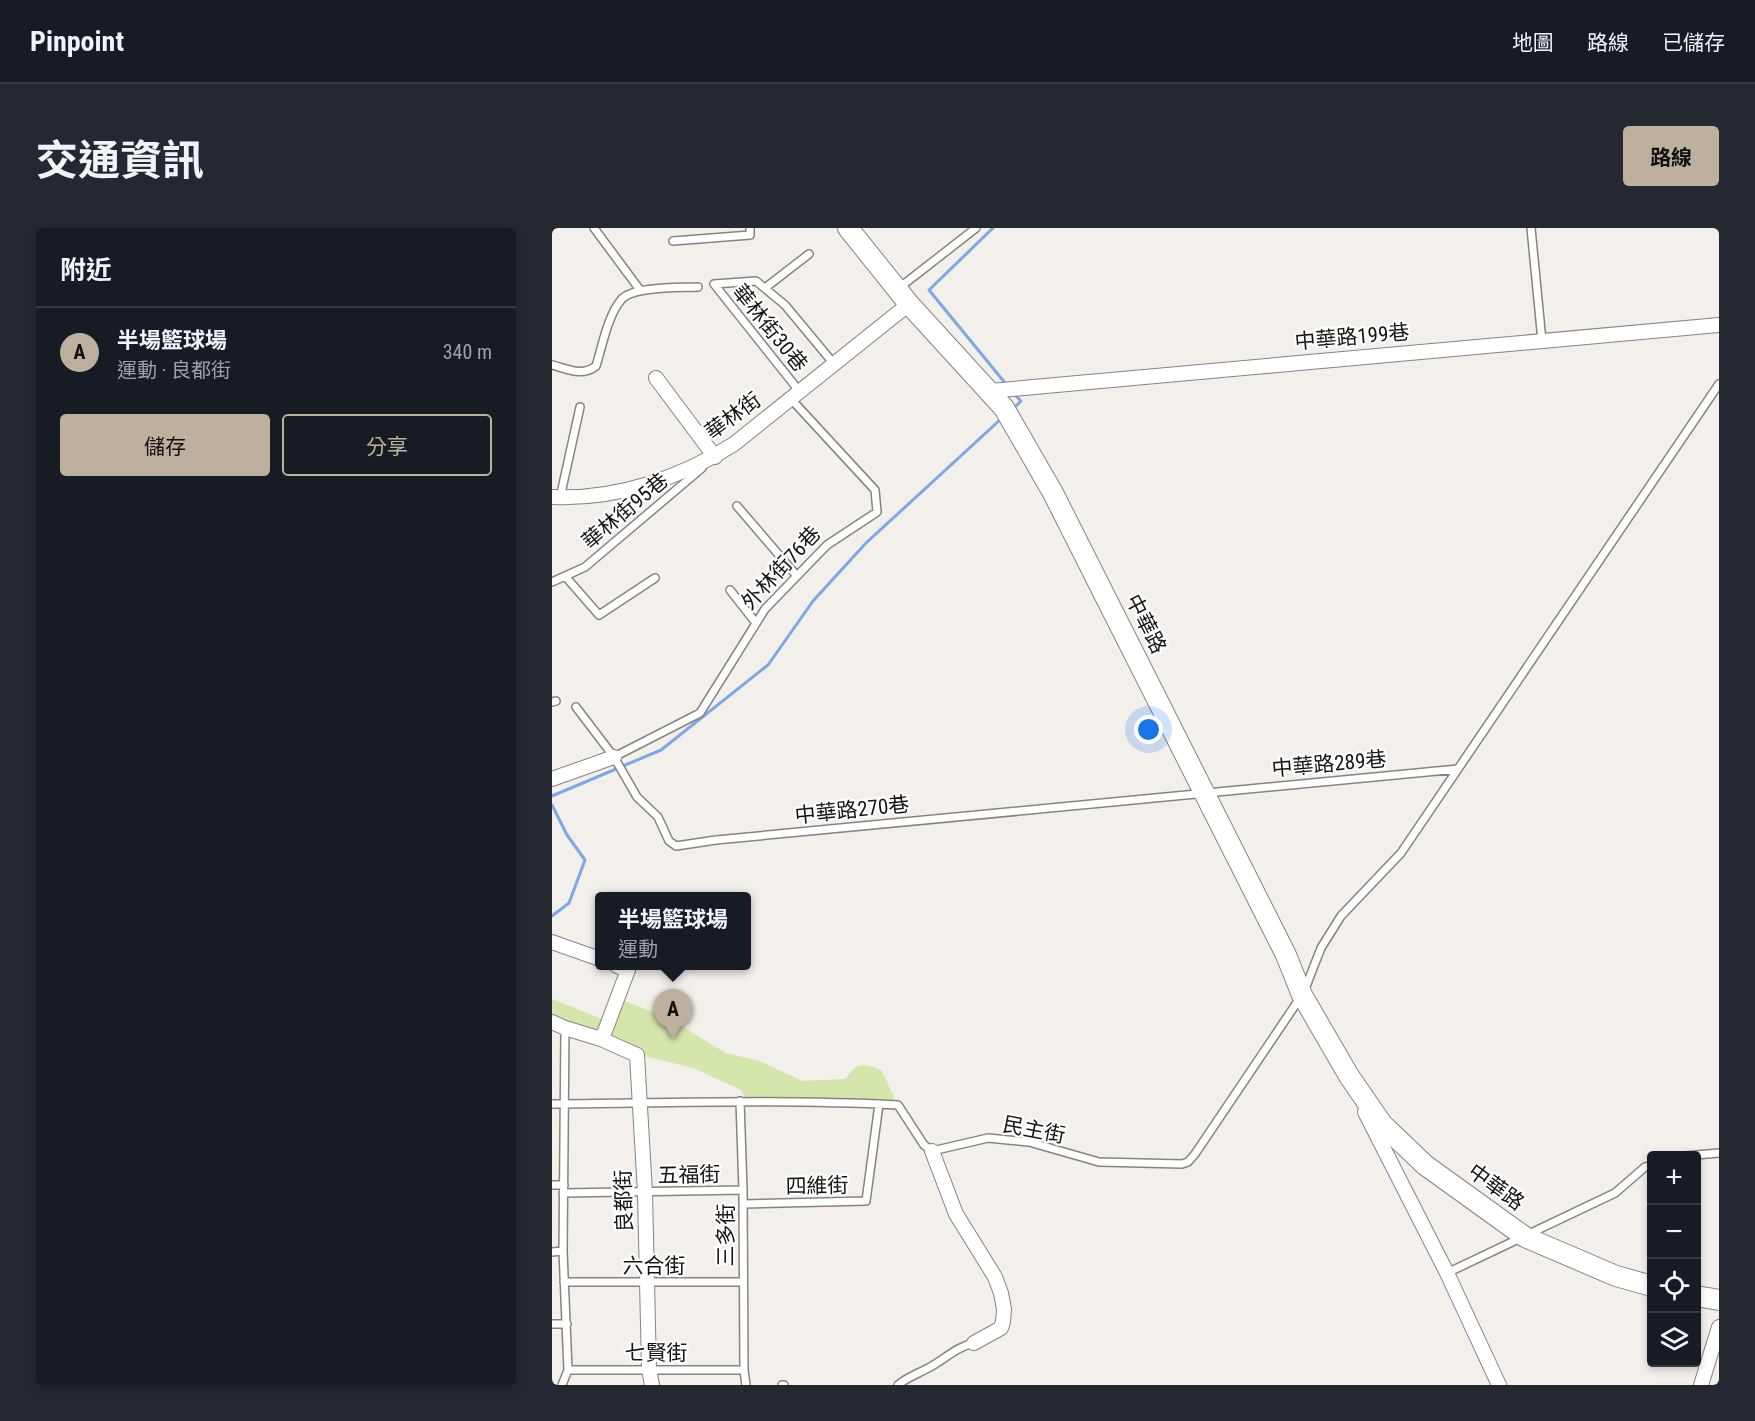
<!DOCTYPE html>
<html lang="zh-TW">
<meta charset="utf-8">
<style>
:root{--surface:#171b24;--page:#242831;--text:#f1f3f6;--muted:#9ea1a6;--line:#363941;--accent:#bdb09e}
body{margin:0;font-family:"Roboto Condensed","Noto Sans TC",sans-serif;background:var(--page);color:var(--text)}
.controls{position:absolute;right:18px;bottom:18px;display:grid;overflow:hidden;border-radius:6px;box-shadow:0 3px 9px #0003}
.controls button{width:54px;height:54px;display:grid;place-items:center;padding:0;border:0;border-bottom:2px solid var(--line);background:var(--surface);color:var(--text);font:30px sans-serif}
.you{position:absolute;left:597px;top:502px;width:21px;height:21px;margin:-15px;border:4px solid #fff;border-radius:50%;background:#1a73e8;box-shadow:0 0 0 9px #1a73e833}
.badge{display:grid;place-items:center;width:39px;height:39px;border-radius:50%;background:var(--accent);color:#111;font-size:20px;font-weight:700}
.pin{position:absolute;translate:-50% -50px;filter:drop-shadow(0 2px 3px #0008)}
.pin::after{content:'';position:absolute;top:32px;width:21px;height:18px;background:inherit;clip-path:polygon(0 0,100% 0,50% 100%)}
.popup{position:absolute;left:43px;top:664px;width:156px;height:78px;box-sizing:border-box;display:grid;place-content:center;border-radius:6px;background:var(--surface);filter:drop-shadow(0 2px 4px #0005);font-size:20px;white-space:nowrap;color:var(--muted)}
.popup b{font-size:22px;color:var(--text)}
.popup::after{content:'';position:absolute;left:50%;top:100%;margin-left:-12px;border:12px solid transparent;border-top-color:var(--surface)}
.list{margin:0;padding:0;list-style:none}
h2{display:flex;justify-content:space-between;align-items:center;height:78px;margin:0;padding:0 24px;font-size:26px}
h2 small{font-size:20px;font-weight:400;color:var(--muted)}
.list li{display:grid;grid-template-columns:39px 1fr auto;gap:18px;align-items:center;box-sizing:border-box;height:90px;padding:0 24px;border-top:2px solid var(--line)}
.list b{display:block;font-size:22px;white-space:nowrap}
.list p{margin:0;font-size:20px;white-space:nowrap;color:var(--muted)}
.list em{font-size:20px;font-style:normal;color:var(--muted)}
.actions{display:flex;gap:12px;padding:18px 24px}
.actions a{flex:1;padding:14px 0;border:2px solid var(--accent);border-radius:6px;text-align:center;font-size:21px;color:var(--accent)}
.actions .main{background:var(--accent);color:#111}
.icon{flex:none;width:33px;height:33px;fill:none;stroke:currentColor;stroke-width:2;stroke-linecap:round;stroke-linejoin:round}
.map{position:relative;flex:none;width:1167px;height:1157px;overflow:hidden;border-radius:6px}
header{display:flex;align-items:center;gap:36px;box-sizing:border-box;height:84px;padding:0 30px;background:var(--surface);border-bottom:2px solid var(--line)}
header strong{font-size:28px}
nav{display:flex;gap:33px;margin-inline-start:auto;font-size:21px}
.intro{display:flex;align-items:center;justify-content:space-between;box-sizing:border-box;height:144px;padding:0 36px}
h1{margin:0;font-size:42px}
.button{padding:15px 27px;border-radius:6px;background:var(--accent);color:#111;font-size:21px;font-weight:700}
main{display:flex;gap:36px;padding:0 36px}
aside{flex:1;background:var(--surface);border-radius:6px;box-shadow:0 3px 9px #0003}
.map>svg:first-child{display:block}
</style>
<header>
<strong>Pinpoint</strong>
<nav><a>地圖</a><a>路線</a><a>已儲存</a></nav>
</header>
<div class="intro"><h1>交通資訊</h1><a class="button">路線</a></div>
<main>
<aside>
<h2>附近<small></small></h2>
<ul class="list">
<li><span class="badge">A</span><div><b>半場籃球場</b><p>運動 · 良都街</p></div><em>340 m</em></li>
</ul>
<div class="actions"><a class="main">儲存</a><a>分享</a></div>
</aside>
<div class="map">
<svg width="1167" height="1157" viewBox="0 0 1167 1157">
<rect width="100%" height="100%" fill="#f3efeb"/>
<!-- green -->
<path fill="#d4e6ac" d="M0,771L60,795L70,772L114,789L174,825L208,833L250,853L293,851C306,834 311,834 330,843L344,874L193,870L189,862L141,840L88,827L0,790Z"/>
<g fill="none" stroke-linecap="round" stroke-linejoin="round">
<!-- stream -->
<path stroke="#7ba8e7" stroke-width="3" d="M441,0L377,62L454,156
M461,181L469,173L462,166
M0,568L109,522L216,437L261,373L314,315L449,191
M0,577L15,607L33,632L17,675L0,688"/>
<defs>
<path id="service" d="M42,0L88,62
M979,0L990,113
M121,13L198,7V0
M213,60L257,26
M347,60L424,0
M0,137C16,141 30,149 44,138C50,119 56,87 69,72C80,58 128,60 146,59
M248,164L162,56L204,53L233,77L282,136
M8,270L28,179
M185,278L245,348
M13,348L47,387L103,350
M0,354L33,339L150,240
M178,362L204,395
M0,474L4,473
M24,479L62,529L85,569L106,589L117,613L124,618L164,612L906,541
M62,529L148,485L213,381L275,317L325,284L323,262L239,171
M753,761L769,720L789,688L849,625L1167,156
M188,873L191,962L192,1142L194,1157
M0,876C115,875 230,871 346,877L372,917L380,923L436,910L477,914L547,934L630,936L636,934L643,926L748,770
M1133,928L1167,925
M0,957H12
M11,965L191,962
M191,976L314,973L327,876
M0,1024L11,1023
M895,1045L1063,965L1093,939L1100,937
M12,1054H191
M0,1096H15
M16,1142H192
M10,1157L16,1142L11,1023L13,800
M230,1157H232
M346,1157C357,1148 368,1145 380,1138C395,1129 405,1119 422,1115"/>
<path id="minor" d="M104,150L163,229
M438,163L1167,97
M0,269C64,272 129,250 182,216L357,76
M0,551L62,529
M0,714L48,731
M0,794L13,800L49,811L85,827L93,965L97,1141L100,1157
M49,811L53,803L76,742L65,738
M813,884L895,1045L947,1157
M380,923L404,986L443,1049L449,1065L452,1081L451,1094L449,1100L422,1115
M1149,1157L1167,1099"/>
<path id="secondary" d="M296,0L357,76L452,180L501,265L734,727L750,767L797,848L830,896L873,937L973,1009L1064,1048L1100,1058
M1144,1068L1167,1072"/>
</defs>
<!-- service casing -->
<use href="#service" stroke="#878480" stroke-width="10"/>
<!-- minor casing -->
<use href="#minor" stroke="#878480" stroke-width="16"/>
<!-- secondary casing -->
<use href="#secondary" stroke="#878480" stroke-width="22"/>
<!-- service -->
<use href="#service" stroke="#fff" stroke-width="7"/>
<!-- minor -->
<use href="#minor" stroke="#fff" stroke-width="14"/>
<!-- secondary -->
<use href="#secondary" stroke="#fff" stroke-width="20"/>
</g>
<g text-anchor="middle" stroke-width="4.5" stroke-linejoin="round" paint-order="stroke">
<!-- street labels -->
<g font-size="21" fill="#161413" stroke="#fff">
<text transform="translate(218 100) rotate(51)" y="7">華林街30巷</text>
<text transform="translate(800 109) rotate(-5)" y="7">中華路199巷</text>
<text transform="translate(181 188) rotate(-36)" y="7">華林街</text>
<text transform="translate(73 283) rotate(-40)" y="7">華林街95巷</text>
<text transform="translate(229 340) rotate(-47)" y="7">外林街76巷</text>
<text transform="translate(594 396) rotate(63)" y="7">中華路</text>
<text transform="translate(777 536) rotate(-5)" y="7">中華路289巷</text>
<text transform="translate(300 582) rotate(-6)" y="7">中華路270巷</text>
<text transform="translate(482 902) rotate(11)" y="7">民主街</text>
<text transform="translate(137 947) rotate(-1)" y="7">五福街</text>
<text transform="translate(265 958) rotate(-1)" y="7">四維街</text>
<text transform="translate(944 959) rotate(36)" y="7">中華路</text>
<text transform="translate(72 973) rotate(-92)" y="7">良都街</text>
<text transform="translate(174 1007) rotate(-90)" y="7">三多街</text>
<text x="102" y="1045">六合街</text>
<text x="104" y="1132">七賢街</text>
</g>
</g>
</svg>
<div class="controls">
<button>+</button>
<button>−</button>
<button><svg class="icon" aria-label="locate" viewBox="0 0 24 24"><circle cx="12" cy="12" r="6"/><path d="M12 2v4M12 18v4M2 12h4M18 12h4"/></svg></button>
<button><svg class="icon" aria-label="layers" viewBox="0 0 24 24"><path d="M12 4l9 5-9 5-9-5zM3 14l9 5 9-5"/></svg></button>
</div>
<div class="you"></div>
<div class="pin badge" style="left:121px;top:811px">A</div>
<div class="popup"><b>半場籃球場</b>運動</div>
</div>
</main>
